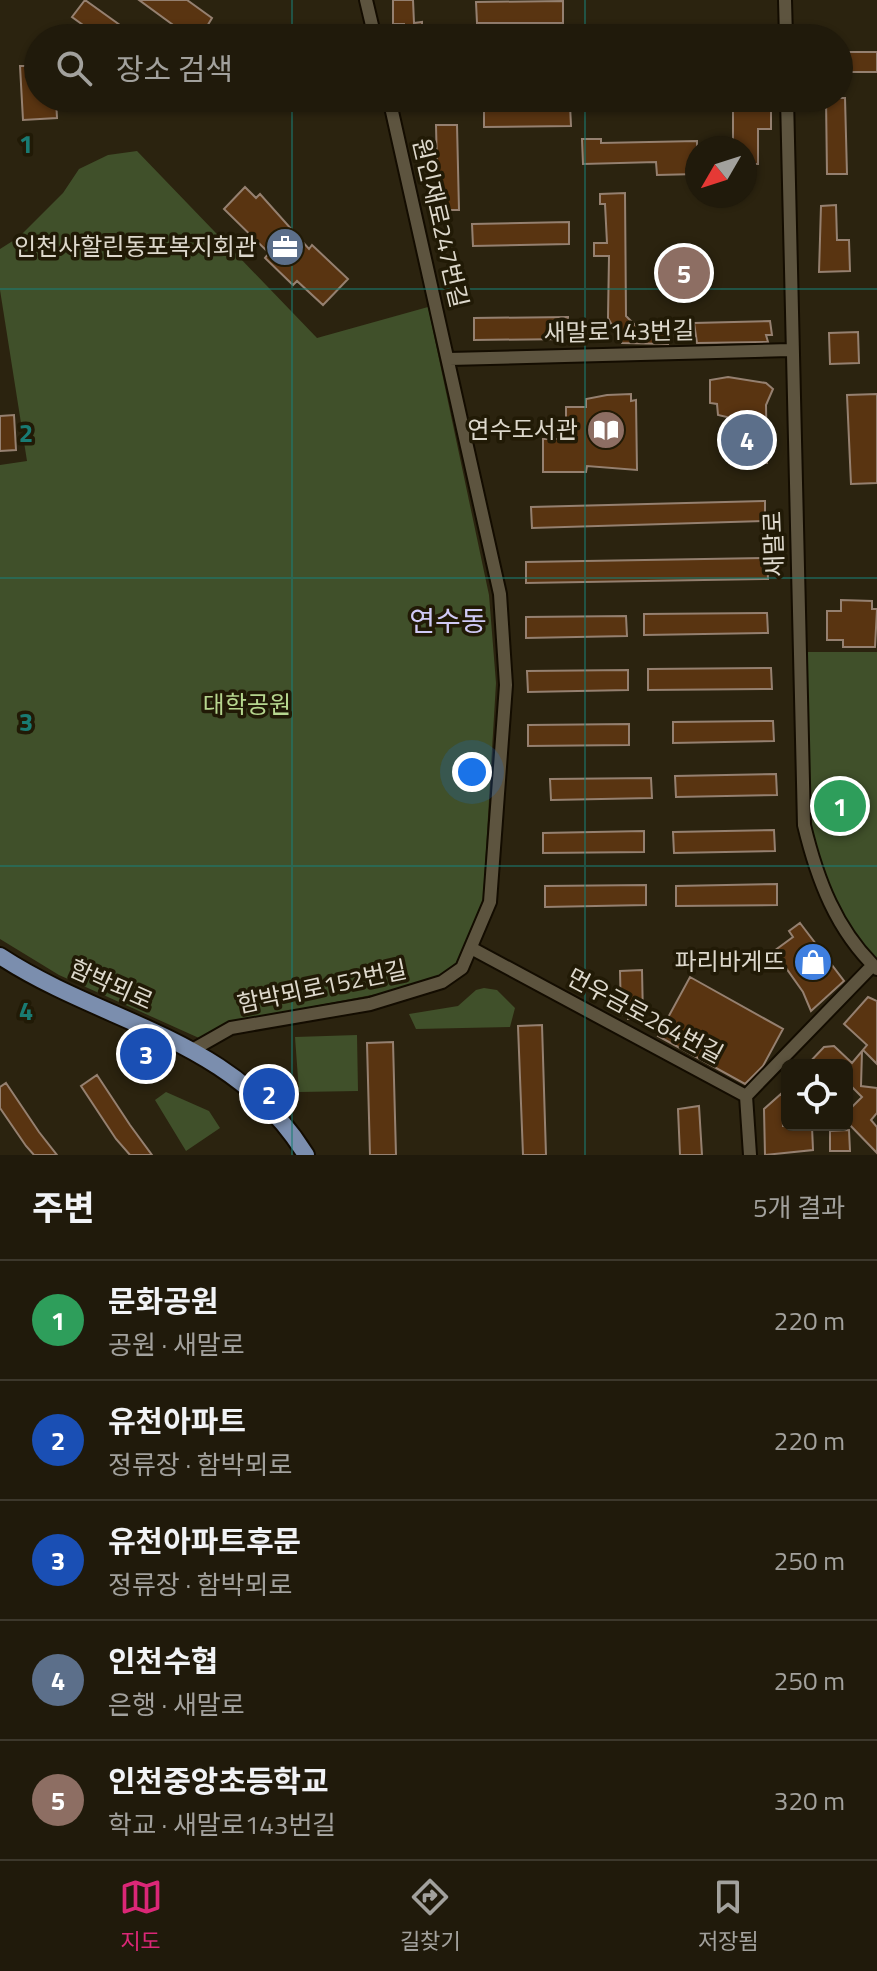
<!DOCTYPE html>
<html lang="ko">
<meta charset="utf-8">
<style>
:root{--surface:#201a0b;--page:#282314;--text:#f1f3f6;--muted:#a2a19d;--line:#3d382c;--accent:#db2777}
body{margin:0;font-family:"Titillium Web","Noto Sans KR",sans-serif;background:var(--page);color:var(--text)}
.controls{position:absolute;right:24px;bottom:24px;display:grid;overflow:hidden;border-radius:12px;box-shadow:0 2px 6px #0004}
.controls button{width:72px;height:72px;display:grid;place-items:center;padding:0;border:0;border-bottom:2px solid var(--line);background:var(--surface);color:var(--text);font:40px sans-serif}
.compass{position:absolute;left:685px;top:136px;width:72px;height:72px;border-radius:50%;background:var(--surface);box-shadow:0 2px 6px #0004;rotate:231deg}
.you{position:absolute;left:472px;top:772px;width:28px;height:28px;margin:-20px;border:6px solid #fff;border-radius:50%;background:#1a73e8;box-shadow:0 0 0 12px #1a73e833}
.badge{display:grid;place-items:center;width:52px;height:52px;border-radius:50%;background:var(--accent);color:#fff;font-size:26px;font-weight:700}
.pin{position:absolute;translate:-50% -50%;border:4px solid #fff;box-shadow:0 2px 8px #0006}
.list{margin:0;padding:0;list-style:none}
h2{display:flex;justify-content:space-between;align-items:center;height:104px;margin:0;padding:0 32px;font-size:34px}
h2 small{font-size:26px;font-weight:400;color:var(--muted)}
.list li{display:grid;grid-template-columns:52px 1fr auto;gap:24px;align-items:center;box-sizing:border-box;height:120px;padding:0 32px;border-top:2px solid var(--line)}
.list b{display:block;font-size:30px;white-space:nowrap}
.list p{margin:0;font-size:26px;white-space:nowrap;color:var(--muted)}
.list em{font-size:26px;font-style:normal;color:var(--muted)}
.icon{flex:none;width:44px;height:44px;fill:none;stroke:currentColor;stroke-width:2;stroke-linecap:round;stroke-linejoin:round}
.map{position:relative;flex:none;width:877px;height:1155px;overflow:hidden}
.search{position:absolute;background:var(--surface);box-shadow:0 2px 6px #0004;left:24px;right:24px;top:24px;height:88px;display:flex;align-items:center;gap:20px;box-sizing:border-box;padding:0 28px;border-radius:44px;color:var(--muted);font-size:30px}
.sheet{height:704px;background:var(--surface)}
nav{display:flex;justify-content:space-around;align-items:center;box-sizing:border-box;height:112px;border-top:2px solid var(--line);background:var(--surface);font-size:22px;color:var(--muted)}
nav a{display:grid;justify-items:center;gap:4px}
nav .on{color:var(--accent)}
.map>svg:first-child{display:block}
</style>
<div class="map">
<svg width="877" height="1155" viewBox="0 0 877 1155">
<rect width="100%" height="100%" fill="#2b230f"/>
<!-- green -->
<path fill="#40502a" d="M137,151L317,338L428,307L489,595L496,683L483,900L457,962L438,977L398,990L225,1023L199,1038L59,975L0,939V465L27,461L0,290V249L19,237L63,193L79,169L108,155Z
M799,652H877V969L850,940L804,825Z
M484,988L497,990L515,1008L510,1027L416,1029L409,1014L458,1006L476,990Z
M357,1035L358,1091L299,1092L295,1037Z
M166,1092L209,1111L220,1128L186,1151L155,1100Z"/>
<!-- building -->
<path fill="#593411" stroke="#958070" stroke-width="2" d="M85,0L138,38H101L72,17Z
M139,0H187L212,18L200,38H191Z
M393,0H413L414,23L422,22V38H404V24H393Z
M563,1V23H477L476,2Z
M845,52H877V72H846Z
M20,66H38V98H56L57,118L23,120Z
M733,98H771V129H758V164H745V148H733Z
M826,98H845L847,174H827Z
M484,105H570L571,126L484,127Z
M436,125H457L459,210H438Z
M582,139H601V143L697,141V174L657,175L656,162L583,164Z
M245,187L256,198L260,194L309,249L312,245L348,279L323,305L297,281L293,285L265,258L269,253L224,209Z
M625,193L626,316L638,328H667L668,344L622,343L608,318L609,256H594V243H607L605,204H600V194Z
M836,205L837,240H849L850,271L819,272L821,206Z
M569,222V244L473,246L472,224Z
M568,317V339L474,340V318Z
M770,321L772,335H766L768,342L697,343L694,323Z
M858,332L859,363L830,364L829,333Z
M728,377L766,383L773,389L766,405L767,463H729L727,417L718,415L717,404L710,403V380Z
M631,394V401L636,400L637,470L587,466L586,472H543V439H575V421H566V407H586V399L607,395Z
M877,394V483L851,484L847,395Z
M14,415L16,450L0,451V416Z
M765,501V521L532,528L531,507Z
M767,558L768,579L526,583V562Z
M841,600L872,601V609H877L875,647H843V640H827V611H841Z
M767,613L768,633L644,635V614Z
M626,616L627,636L526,638V617Z
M771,668L772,689L648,690V669Z
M628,670V690L528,692L527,671Z
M773,721L774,741L673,743V722Z
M629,724V745L528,746V725Z
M776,774L777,795L676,797L675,776Z
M651,778L652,798L551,800L550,779Z
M774,830L775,851L674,853L673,832Z
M644,831V852L543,853V833Z
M777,884V905L676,906V886Z
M646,885V905L545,907V886Z
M800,923L844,981L811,1011L803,992L774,951L793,937L789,931Z
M642,970L643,1018L628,1019V1015H621L620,971Z
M690,977L783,1029L763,1066L745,1084L658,1036Z
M868,997L877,1001V1064L863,1050L867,1045L844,1024Z
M542,1025L546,1155H523L518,1026Z
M393,1042L396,1155H370L367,1043Z
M834,1046L852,1063L862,1051L861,1086L877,1088V1113L871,1120L877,1127V1153L847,1122V1112L862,1097L847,1082V1065H807L824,1047Z
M97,1075L130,1125L152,1155H130L116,1139L81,1086Z
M6,1083L39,1132L57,1155H34L26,1146L0,1108V1087Z
M782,1093L783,1126L812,1127L813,1150L765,1155L764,1109Z
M699,1106L702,1155H680L678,1109Z
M849,1130L850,1151H830V1131Z"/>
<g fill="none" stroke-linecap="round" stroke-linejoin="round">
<defs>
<path id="minor" d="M366,0L375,38
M785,0L786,38
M787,98L804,825C817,879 836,930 877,969
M449,359L790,350
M471,948L746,1096L750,1155
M194,1049L231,1028L370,1004L442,982L462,968L490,902L506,685L500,594L389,98
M746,1096L873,965"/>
<path id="major" d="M0,956C107,1026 232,1036 306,1155"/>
</defs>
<!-- minor casing -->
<use href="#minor" stroke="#130c00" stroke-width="16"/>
<!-- major casing -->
<use href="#major" stroke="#130c00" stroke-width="20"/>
<!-- minor -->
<use href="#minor" stroke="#5d543f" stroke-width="12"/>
<!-- major -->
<use href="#major" stroke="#7b8eae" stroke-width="16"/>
</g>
<!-- grid -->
<path fill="none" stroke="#197b73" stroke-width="2" stroke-opacity="0.55" d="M292,0V38M585,0V38M292,98V1155M585,98V1155M0,289H877M0,578H877M0,866H877"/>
<!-- icons -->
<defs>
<symbol id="office-disc" viewBox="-11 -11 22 22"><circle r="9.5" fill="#5c6f8a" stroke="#211a06"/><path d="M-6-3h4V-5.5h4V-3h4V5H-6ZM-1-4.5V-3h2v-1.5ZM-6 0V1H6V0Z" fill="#fff"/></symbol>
<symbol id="library-disc" viewBox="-11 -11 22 22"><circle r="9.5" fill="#8d6e63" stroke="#211a06"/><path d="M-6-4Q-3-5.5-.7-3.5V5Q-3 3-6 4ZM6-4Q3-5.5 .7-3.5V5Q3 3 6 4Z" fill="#fff"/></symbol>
<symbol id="shop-disc" viewBox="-11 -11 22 22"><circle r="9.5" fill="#3f7fe0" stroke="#211a06"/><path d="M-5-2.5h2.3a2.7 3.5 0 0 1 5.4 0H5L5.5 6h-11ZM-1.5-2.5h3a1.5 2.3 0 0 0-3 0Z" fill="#fff"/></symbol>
</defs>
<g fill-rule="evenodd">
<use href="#office-disc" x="263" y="225" width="44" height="44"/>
<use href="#library-disc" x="584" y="408" width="44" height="44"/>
<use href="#shop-disc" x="791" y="940" width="44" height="44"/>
</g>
<g text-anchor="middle" stroke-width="7" stroke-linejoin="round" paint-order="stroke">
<!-- street labels -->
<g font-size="24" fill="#ddd8cc" stroke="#211a06">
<text transform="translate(440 223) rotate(77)" y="8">원인재로247번길</text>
<text transform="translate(619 332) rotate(-1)" y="8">새말로143번길</text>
<text transform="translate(774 544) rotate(-92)" y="8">새말로</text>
<text transform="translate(111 985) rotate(24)" y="8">함박뫼로</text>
<text transform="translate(322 987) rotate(-12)" y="8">함박뫼로152번길</text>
<text transform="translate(645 1016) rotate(28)" y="8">먼우금로264번길</text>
</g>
<!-- poi labels -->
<g font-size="24" fill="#ddd8cc" stroke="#211a06" text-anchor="end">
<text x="257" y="255">인천사할린동포복지회관</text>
<text x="578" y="438">연수도서관</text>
<text x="785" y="970">파리바게뜨</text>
</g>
<!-- park labels -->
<g font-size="24" fill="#b7d78f" stroke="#211a06">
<text x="247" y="713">대학공원</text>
</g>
<!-- quarter labels -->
<g font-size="28" fill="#d0caf6" stroke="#211a06">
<text x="448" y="631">연수동</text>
</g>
</g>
<g font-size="26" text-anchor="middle" font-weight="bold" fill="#197b73" stroke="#211a06" stroke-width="7" stroke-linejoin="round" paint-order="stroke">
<text x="26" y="153">1</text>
<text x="26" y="442">2</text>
<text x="26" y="731">3</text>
<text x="26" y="1020">4</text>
</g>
</svg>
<div class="controls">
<button><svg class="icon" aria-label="locate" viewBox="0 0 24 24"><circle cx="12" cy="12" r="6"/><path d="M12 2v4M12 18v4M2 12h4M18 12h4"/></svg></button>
</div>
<svg class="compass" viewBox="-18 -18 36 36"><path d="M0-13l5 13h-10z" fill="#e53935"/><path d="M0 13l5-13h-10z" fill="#a2a19d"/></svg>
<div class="you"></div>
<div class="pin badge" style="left:840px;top:806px;background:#2e9e5b">1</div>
<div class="pin badge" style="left:269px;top:1094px;background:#1a4fb4">2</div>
<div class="pin badge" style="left:146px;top:1054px;background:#1a4fb4">3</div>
<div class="pin badge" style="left:747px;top:440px;background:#5c6f8a">4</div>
<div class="pin badge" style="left:684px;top:273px;background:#8d6e63">5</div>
<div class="search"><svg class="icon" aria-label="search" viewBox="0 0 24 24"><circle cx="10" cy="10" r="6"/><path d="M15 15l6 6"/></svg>장소 검색</div>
</div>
<section class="sheet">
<h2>주변<small>5개 결과</small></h2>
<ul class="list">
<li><span class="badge" style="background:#2e9e5b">1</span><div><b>문화공원</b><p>공원 · 새말로</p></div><em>220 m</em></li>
<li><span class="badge" style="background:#1a4fb4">2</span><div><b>유천아파트</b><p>정류장 · 함박뫼로</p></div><em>220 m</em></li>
<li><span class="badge" style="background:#1a4fb4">3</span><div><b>유천아파트후문</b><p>정류장 · 함박뫼로</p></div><em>250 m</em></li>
<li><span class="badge" style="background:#5c6f8a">4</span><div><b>인천수협</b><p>은행 · 새말로</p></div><em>250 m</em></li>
<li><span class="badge" style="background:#8d6e63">5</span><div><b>인천중앙초등학교</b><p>학교 · 새말로143번길</p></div><em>320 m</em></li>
</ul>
</section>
<nav>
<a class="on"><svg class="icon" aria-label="map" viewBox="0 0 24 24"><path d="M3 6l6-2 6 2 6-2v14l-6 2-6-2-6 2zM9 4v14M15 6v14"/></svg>지도</a>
<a><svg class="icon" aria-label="directions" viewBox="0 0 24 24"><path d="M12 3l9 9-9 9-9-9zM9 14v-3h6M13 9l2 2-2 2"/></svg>길찾기</a>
<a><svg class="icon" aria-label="saved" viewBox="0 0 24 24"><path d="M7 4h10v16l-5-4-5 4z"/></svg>저장됨</a>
</nav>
